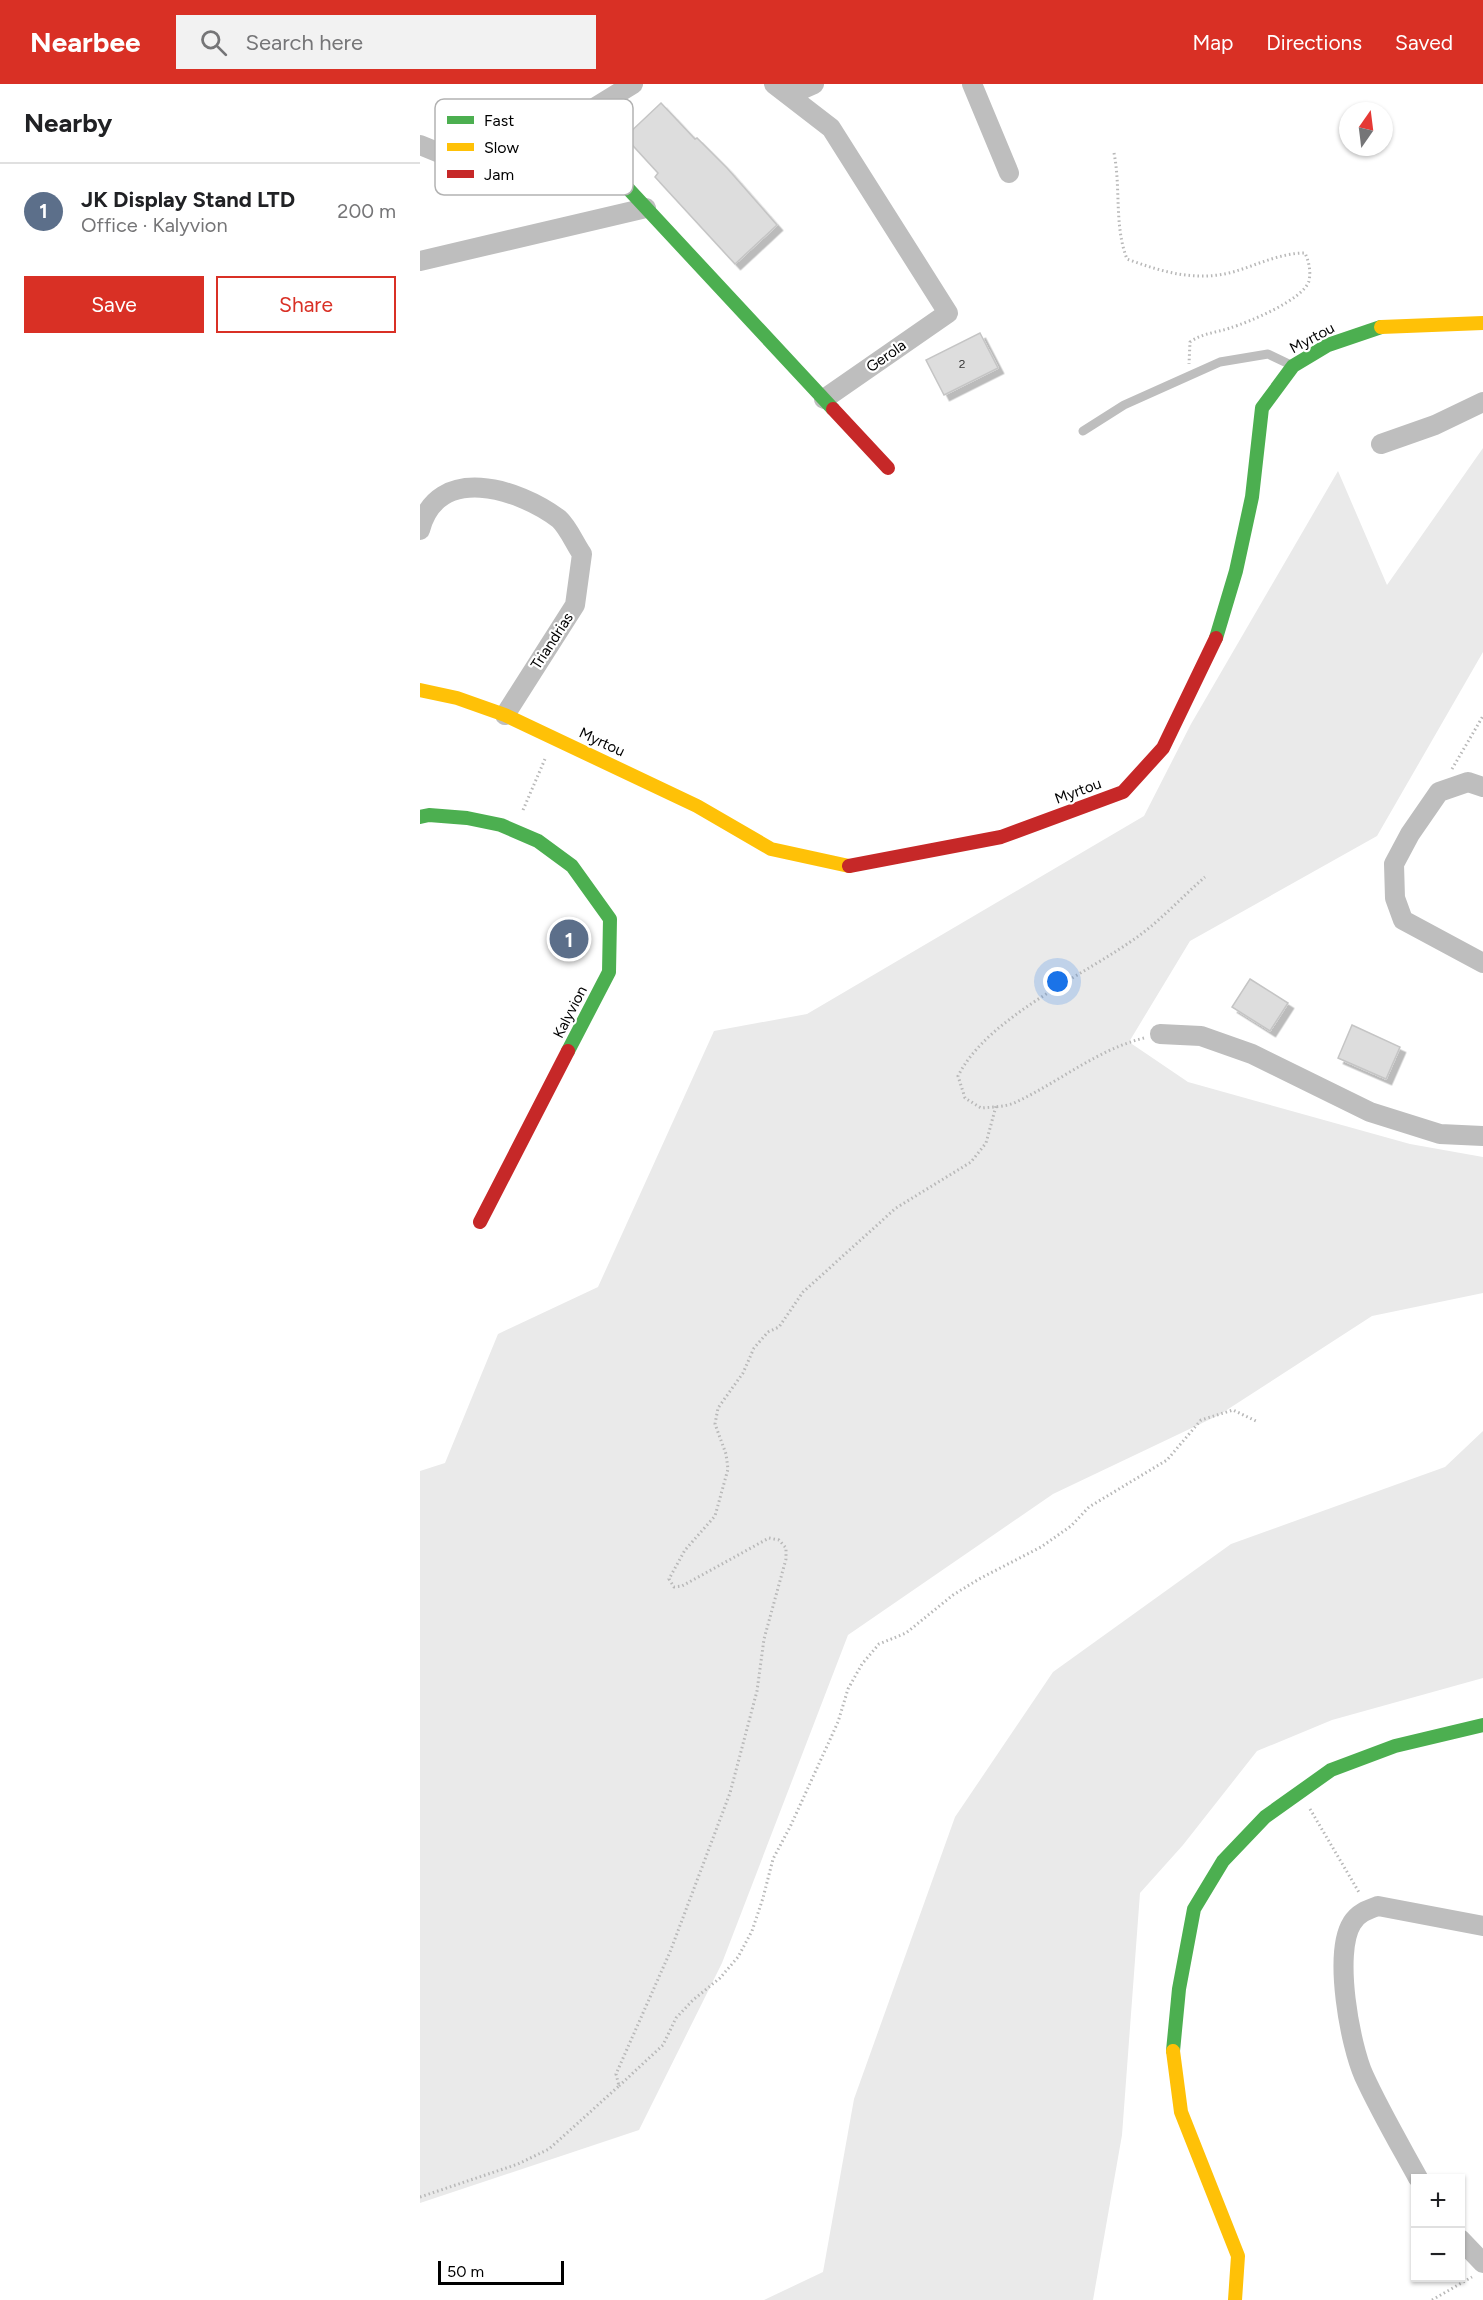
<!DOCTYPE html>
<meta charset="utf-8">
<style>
:root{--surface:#fff;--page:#f2f2f2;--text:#202124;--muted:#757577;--line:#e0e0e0;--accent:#d93025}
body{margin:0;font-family:Figtree,sans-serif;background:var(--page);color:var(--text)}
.controls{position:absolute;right:18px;bottom:18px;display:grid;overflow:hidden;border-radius:0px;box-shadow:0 2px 4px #0004}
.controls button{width:54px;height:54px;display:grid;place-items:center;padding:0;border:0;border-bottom:2px solid var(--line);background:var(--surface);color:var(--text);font:30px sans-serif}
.compass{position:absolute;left:919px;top:18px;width:54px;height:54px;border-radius:50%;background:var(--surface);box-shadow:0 2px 4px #0004;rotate:14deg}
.scale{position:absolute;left:18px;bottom:15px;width:126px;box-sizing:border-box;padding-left:6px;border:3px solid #000;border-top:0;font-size:16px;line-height:21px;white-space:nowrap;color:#000;-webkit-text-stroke:4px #fff;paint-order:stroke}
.you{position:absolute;left:638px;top:898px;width:21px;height:21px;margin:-15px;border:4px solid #fff;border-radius:50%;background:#1a73e8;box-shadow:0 0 0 9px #1a73e833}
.badge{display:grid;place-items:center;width:39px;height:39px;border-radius:50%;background:var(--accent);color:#fff;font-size:20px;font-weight:700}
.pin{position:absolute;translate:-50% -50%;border:3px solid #fff;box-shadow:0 2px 6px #0006}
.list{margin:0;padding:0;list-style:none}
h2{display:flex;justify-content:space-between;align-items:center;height:78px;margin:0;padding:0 24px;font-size:26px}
h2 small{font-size:20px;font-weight:400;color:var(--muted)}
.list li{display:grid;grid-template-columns:39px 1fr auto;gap:18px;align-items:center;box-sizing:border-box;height:96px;padding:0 24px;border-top:2px solid var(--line)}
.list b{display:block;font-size:22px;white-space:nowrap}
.list p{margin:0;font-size:20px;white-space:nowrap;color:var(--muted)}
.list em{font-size:20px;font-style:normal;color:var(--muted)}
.actions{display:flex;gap:12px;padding:18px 24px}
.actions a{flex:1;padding:14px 0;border:2px solid var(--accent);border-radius:0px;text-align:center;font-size:21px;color:var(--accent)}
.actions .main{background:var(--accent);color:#fff}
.icon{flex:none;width:33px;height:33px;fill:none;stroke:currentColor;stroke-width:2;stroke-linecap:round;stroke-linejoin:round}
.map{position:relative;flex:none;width:1063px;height:2216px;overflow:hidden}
header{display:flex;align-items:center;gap:36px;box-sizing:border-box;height:84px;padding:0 30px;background:var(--accent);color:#fff}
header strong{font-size:28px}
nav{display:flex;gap:33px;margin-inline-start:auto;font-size:21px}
.search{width:420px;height:54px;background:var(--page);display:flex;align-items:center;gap:15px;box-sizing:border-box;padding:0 21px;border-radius:0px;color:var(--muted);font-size:22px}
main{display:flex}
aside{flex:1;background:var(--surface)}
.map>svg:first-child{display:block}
</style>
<header>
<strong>Nearbee</strong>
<div class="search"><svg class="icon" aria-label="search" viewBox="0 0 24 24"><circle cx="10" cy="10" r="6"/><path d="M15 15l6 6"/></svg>Search here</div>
<nav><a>Map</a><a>Directions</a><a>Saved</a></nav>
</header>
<main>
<aside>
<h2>Nearby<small></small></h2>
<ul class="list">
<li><span class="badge" style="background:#5c6f8a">1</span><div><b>JK Display Stand LTD</b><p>Office · Kalyvion</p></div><em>200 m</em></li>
</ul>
<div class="actions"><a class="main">Save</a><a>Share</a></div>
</aside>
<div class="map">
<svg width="1063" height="2216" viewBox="0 0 1063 2216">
<defs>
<filter id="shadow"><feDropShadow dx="5.5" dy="5.5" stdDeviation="0" flood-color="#0004"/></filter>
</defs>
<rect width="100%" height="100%" fill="#fff"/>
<!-- green -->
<path fill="#eaeaea" d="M1063,364V568L957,752L770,857L709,958L768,998L990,1060L1063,1073V1209L952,1232L799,1331L633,1410L428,1551L302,1879L219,2046L0,2119V1387L25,1379L78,1250L178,1203L294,947L387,930L724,732L771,640L918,387L967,501Z
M1063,1347V1594L912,1636L837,1667L763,1761L720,1809L702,2051L673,2216H344L403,2188L434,2015L535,1733L633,1588L811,1460L1025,1383Z"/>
<!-- building -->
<path fill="#ddd" stroke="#c5c5c5" stroke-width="1.5" filter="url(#shadow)" d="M241,19L275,55L277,54L307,84L357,141L315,180L235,93L238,89L205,53Z
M560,249L578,284L524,311L506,276Z
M830,895L868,919L850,947L812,923Z
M932,941L980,963L966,995L918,974Z"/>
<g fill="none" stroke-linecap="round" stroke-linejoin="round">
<!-- path -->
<path stroke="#b8b8b8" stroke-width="3" stroke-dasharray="1.5 3" stroke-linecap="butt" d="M694,69C701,104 694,142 707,175C742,188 776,198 813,188C837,181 860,169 885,169C889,178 891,187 889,197C883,216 829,238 810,244C795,249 783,249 770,258L769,280
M1032,685L1063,632
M103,726L125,675
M724,954C676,966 638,999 594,1019C584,1023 572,1023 561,1024L545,1014L538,992C568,932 666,891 720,851C743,834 763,812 785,793
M890,1725L940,1810
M199,2002L243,1961L256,1934L273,1916L300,1894L318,1873L332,1847L343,1814L353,1775L371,1741L418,1638L428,1605L442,1580L459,1560L486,1549L533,1511L559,1495L621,1463L651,1442L669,1423L747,1376L781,1336L813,1326L838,1338
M0,2113L98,2080L129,2065L199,2002L196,1990L250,1868L310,1709L337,1607L344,1555L366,1475V1464L359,1456L349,1454L262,1502L254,1503L249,1495L265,1466L295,1432L308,1385L306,1370L295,1340L298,1324L323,1289L334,1264L348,1248L359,1243L383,1208L476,1124L551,1078L566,1059L576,1022
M1012,2216L1052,2193"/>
<!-- lane -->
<path stroke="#bebebe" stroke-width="9" d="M663,347L704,321L800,278L848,270L871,281"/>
<!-- street -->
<path stroke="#bebebe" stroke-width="20" d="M354,0L411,44L528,229L404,315
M552,0L589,89
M369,11L394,0
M0,61L27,72L67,81L118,64L148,40L213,0
M0,177L226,124
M961,360L1015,341L1063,318
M0,446C17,379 98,404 139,435C148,443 155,460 162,470L155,521L85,631
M1063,703L1048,698L1019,708L990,750L974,780L975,814L983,836L1063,879
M740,950L781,952L832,970L950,1028L1020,1050L1063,1052
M998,2094C980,2061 960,2027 944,1992C930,1961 913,1869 932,1839C938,1829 947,1826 958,1822L1063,1842
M1040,2155L1063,2179"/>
<!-- fast -->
<path stroke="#4caf50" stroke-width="14" d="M148,40L413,325
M796,554L816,487L832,413L842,324L873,282L908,261L961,243
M0,733L9,731L47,734L81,741L118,757L152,782L190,835L189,888L148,967
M753,1967L759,1905L774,1825L803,1777L845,1733L911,1686L975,1662L1063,1641"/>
<!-- slow -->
<path stroke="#ffc107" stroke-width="14" d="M961,243L1063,239
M0,606L37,614L85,631L277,722L351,765L429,782
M753,1967L761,2028L818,2172L815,2216"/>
<!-- jam -->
<path stroke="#c62828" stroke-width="14" d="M413,325L468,384
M429,782L581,753L703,708L743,664L796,554
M60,1138L148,967"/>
</g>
<g text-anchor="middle" stroke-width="4.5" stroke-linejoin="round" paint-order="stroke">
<!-- number labels -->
<g font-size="12" fill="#373737">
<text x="542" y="284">2</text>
</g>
<!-- street labels -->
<g font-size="15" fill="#000" stroke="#fff">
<text transform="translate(892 254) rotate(-28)" y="5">Myrtou</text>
<text transform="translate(466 272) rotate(-35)" y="5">Gerola</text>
<text transform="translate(132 557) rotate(-57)" y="5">Triandrias</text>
<text transform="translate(182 658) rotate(25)" y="5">Myrtou</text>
<text transform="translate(658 707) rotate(-20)" y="5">Myrtou</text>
<text transform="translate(150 928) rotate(-63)" y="5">Kalyvion</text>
</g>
</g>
<!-- legend -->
<rect x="15" y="15" width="198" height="96" rx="9" fill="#fff" stroke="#b2b2b2" stroke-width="1.5"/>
<rect x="27" y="32" width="27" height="8" fill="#4caf50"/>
<rect x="27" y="59" width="27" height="8" fill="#ffc107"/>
<rect x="27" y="86" width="27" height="8" fill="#c62828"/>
<g font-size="16" fill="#000">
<text x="64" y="42">Fast</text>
<text x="64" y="69">Slow</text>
<text x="64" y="96">Jam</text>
</g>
</svg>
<div class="controls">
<button>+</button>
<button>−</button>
</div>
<svg class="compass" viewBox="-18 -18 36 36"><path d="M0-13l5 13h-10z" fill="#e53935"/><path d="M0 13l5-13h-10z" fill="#757577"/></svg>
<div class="scale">50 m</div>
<div class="you"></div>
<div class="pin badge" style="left:149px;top:855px;background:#5c6f8a">1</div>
</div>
</main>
